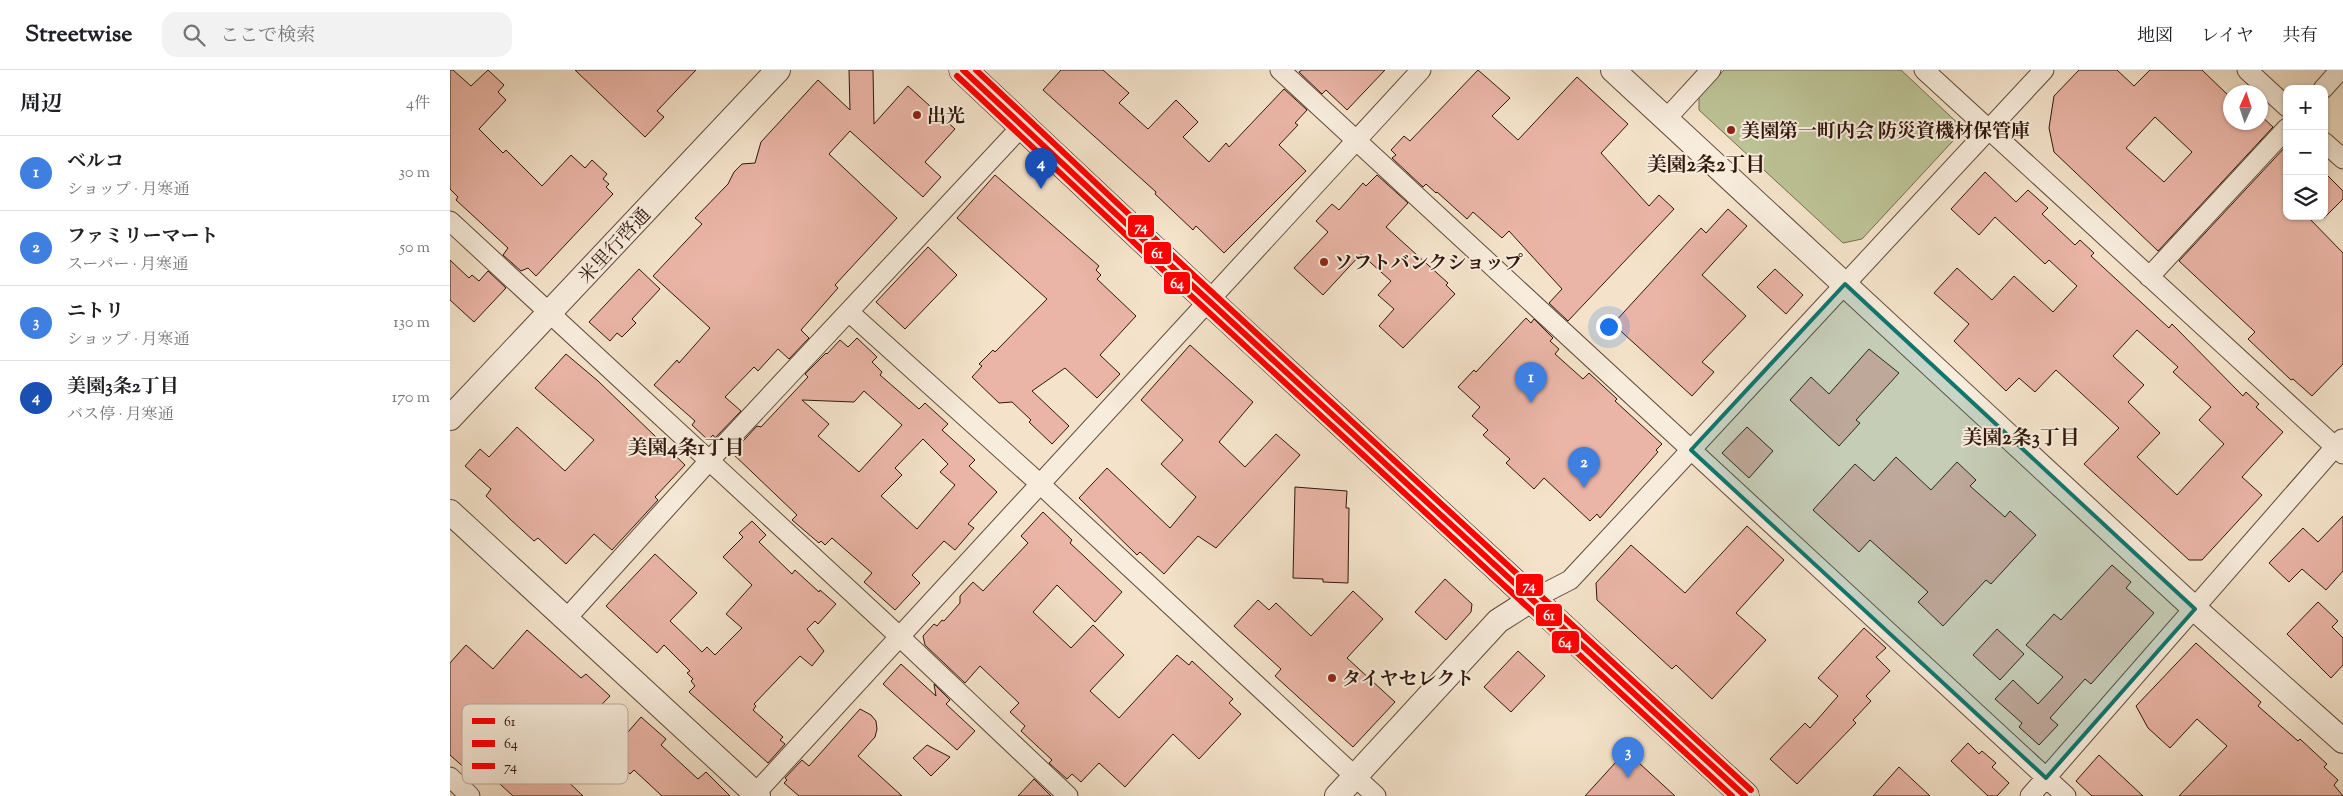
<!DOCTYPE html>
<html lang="ja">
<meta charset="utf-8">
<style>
:root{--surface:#fff;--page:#f2f2f2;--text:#202124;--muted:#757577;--line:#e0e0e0;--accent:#8f2418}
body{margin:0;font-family:"Sorts Mill Goudy","Noto Serif JP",serif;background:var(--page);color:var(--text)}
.controls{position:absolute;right:15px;top:15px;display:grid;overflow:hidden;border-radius:10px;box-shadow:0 1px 4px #0004}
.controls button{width:45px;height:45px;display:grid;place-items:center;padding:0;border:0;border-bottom:1px solid var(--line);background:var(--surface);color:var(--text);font:25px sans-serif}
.compass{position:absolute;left:1773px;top:15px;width:45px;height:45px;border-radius:50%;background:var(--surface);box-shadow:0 1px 4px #0004;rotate:3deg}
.you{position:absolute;left:1158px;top:256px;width:18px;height:18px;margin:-12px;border:4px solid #fff;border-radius:50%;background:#1a73e8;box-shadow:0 0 0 8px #1a73e833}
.badge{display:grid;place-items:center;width:32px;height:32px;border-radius:50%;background:var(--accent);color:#fff;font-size:16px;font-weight:700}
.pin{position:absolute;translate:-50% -41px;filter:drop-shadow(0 1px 2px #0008)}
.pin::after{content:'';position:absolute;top:26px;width:18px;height:15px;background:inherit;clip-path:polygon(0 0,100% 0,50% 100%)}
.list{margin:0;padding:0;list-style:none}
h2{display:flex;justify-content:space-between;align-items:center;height:65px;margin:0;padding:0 20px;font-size:21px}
h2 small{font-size:16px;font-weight:400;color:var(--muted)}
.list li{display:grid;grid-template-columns:32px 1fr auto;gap:15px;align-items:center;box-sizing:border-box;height:75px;padding:0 20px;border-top:1px solid var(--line)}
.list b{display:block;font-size:19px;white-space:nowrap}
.list p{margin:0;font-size:16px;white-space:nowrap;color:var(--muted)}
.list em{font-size:16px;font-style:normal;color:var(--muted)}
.icon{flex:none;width:28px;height:28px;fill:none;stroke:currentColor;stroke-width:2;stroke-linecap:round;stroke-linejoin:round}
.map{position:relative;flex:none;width:1893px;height:726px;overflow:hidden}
header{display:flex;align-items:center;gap:30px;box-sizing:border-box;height:70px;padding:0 25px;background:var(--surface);border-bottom:1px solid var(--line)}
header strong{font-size:24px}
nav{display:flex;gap:28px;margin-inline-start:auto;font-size:18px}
.search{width:350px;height:45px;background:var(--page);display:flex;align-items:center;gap:12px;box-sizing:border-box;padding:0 18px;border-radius:15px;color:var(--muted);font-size:19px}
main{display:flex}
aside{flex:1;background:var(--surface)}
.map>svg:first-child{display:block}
</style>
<header>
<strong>Streetwise</strong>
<div class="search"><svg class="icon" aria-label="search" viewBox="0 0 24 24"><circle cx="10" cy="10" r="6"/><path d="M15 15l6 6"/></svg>ここで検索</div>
<nav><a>地図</a><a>レイヤ</a><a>共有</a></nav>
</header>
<main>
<aside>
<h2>周辺<small>4件</small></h2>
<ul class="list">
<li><span class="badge" style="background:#3f7fe0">1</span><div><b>ベルコ</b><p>ショップ · 月寒通</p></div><em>30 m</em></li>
<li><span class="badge" style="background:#3f7fe0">2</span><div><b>ファミリーマート</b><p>スーパー · 月寒通</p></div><em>50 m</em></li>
<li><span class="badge" style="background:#3f7fe0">3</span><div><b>ニトリ</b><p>ショップ · 月寒通</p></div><em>130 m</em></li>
<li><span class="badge" style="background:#1a4fb4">4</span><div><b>美園3条2丁目</b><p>バス停 · 月寒通</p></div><em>170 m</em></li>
</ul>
</aside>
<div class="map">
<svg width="1893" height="726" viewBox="0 0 1893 726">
<rect width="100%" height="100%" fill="#f4e3ca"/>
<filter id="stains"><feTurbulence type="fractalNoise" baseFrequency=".004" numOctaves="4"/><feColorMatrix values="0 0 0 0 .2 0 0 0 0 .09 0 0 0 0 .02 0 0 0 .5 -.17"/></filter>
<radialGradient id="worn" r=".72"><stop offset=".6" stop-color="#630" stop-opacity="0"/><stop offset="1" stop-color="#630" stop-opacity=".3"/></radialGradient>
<!-- green -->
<path fill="#bcc396" stroke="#766d51" d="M1274,0H1451L1514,59L1412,169L1393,173L1249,40V26Z"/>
<!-- building -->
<path fill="#eab5a6" stroke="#30170c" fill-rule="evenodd" d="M0,0H3L21,16L38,0L54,15L48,22L56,30L29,59L53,83L56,80L92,116L121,85L135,98L142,90L157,104L153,109L159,114L156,117L163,124L86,206L78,198L71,201L53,185L58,178L6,130L8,127L0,119Z
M125,0H246L207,41L214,47L195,67Z
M399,0H423L424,54L458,16L505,59L475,92L491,107L473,127L400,61L379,84L447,148L385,215L388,218L351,260L359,268L339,289L328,279L308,301L304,297L275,327L291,341L265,368L263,365L258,370L242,355L245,351L204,315L227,290L229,293L260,258L203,206L252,154L245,148L278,114L284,102L292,94L305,93L311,72L368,10L400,40Z
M611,0H653L679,23L669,33L698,59L726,30L748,52L733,67L759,92L776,73L779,77L834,19L857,40L845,53L848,55L829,75L856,101L774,183L746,156L743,160L705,124L706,122L593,20Z
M852,0H935L897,40L876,20L872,24L849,2Z
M1028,0L1060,28L1042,46L1068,70L1127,7L1178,54L1151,83L1199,136L1209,125L1224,139L1118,251L1099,233L1112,219L1059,161L1052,168L1023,142L1017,149L987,122L986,123L976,114L973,117L942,88L946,85L941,80L954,66L960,71Z
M1629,0H1667L1684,16L1700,0H1752L1780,27V52H1810V45L1823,57L1708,181L1604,82L1599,58L1604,26ZM1705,47L1742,82L1714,112L1676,78Z
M1837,75V146H1857L1893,183V294L1862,326L1843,309L1841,310L1798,269L1805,262L1729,191Z
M1535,102L1566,132L1578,120L1598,138L1592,144L1625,175L1630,170L1644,183L1641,186L1719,258L1722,254L1793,326L1796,322L1809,334L1806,337L1833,362L1792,407L1812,425L1752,490H1739L1634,394L1669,358L1606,300L1585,322L1569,308L1556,321L1504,271L1519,254L1484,223L1507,198L1542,230L1564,206L1603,242L1627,216L1599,190L1595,194L1545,147L1529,165L1501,139ZM1687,260L1728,297L1723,302L1761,337L1749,350L1774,374L1727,425L1687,387L1710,363L1678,332L1694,315L1663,286Z
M1874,102L1893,121V129L1874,148Z
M545,105L649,196L646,200L651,205L647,209L686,246L650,285L670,304L647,328L615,298L582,321L619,356L602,374L579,352L581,350L562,332L549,333L522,307L532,296L529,294L543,280L545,282L597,229L507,148Z
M927,105L958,133L936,157L998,213L996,215L1005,224L953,278L929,256L944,239L928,225L941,211L911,184L873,225L844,198L878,162L866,151L882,134L889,140L913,113L916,116Z
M1278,139L1297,156L1252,205L1296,246L1252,292L1264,302L1242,326L1163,254L1251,158L1256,163Z
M478,177L507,205L455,259L426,232Z
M0,190L19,208L22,205L29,211L38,201L56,218L24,252L0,230Z
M189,199L210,219L182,249L186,253L172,267L167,263L160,271L139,252Z
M1325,199L1353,225L1336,244L1307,217Z
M1076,248L1081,253L1084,249L1103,268L1100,271L1109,279L1105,284L1133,309L1139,303L1167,329L1165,331L1212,374L1206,380L1208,382L1150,448L1147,444L1140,451L1094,408L1084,419L1056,393L1060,389L1033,365L1038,360L1022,346L1030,337L1008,317L1024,300L1026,302Z
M407,268L427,287L422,292L432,302L430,305L469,339L475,333L498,354L492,360L525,390L519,396L547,422L518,454L524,458L505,480L494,471L462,505L470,513L445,540L414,512L422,503L382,468L375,475L371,471L369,473L342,450L347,445L282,383L307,356L311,357L358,307L355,304L376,283L377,284L390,270L398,277ZM414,321L452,355L409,402L368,366L379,354L352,330L404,332ZM473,369L498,394L490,402L505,415L467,459L431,426L452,405L445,398Z
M740,275L803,332L769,372L795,397L826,364L850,385L766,478L748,466L714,504L690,482L687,485L629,428L657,398L720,458L746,427L711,394L733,370L691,330Z
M1419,279L1449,303L1406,350L1410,353L1389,376L1340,330L1361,307L1379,324Z
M116,284L148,311L235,395L205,427L208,430L162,480L144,464L116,494L88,468L84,471L61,450L36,426L41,419L15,396L30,379L39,387L67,357L115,401L144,370L85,318Z
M1297,357L1323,381L1299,408L1272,383Z
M1446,387L1481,420L1507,392L1526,410L1520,416L1555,447L1560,441L1586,465L1541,514L1536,510L1493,556L1468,532L1478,522L1420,470L1409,482L1363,440L1405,394L1424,411Z
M845,417L897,421L896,438H899L898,513L873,512V509L843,508Z
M593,442L622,470L620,473L672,522L645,552L607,515L583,542L621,578L643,555L674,585L640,621L669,648L727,585L739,595L742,591L783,629L779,633L791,644L749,689L723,664L675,717L649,693L631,712L622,704L617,709L599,693L602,690L571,661L575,656L560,642L569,633L530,596L515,613L475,575L473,566L484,554L487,556L492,550L494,551L510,533V526L523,512L533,521L578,473L571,466Z
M1893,446V501L1876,520L1852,499L1839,512L1819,493L1853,458L1868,472Z
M302,451L316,465L309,472L342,504L345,500L369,522L370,520L386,534L368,554L365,551L357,559L374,581L362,596L350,586L304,634L306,636L303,640L333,667L330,670L335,674L318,693L239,622L245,616L241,611L243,609L237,603L240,601L214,575L207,583L156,536L205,484L247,523L220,551L252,582L257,577L265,585L292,558L276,544L302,515L273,487L293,467L289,463Z
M1297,456L1334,490L1286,543L1316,570L1262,629L1226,595L1222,599L1147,530L1146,513L1181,475L1235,523Z
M1662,495L1681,512L1676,518L1704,543L1641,614L1635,609L1600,648L1608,655L1589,675L1569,657L1572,653L1545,629L1563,610L1588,634L1613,607L1576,575L1604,544L1611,550Z
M995,509L1022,534L1021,542L996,570L965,542Z
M903,521L933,549L897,588L945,632L903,677L825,606L831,599L784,556L808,530L819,540L826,533L861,566Z
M1868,532L1888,551L1882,557L1893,568V595L1881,608L1837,564Z
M1414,558L1436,578L1426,587L1440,601L1416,626L1421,631L1403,650L1406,653L1347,714L1320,689L1355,653L1360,658L1388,626L1368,608Z
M1547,559L1574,584L1550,610L1523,585Z
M77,560L131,608L136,604L160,626L122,665L131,673L106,700L133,726H63L26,692L18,701L0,685V593L16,575L43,599Z
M1746,573L1811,632L1808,636L1848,671L1850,669L1877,694L1874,697L1888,710L1884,715L1893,726H1729L1777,676L1747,649L1720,678L1698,658L1686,636Z
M1068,581L1095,606L1061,642L1034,617Z
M451,594L486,626L484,614L500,630L496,634L525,661L507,680L433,614Z
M410,639L421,645L426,651L427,659L425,667L408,686L452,726H349L334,713L337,710L335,708L352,690L359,696Z
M191,647L216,669L211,675L248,709L256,702L280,726H212L184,700L180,704L158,685Z
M1518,673L1529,684L1532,681L1546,693L1542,697L1559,713L1547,726H1538L1501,691Z
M477,675L500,687L481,706L463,688Z
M1176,681L1225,726H1135Z
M1649,685L1693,726H1642L1626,711Z
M1449,697L1480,726H1423Z
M584,709L601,726H568Z"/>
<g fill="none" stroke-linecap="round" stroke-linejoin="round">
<defs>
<path id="minor" d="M830,0L1616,726
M1474,0L1893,384
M1797,0L1837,37
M1873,19L1890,0
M1216,49L1261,0
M1874,72L1893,89
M0,151L450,567L618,726
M1699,207L1837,58
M399,242L589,413L926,726
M1081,530L1120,510L1594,0
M116,549L258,392L572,56
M0,707L20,726
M303,726L971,0
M1580,726L1892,369"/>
<path id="tertiary" d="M1163,0L1745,539L1893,671
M0,348L328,0
M0,442L308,726
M887,726L1048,551L1081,530"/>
<path id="trunk" d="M513,0L732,206L1295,726"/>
</defs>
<!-- minor casing -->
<use href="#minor" stroke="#614a3c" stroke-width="21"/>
<!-- tertiary casing -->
<use href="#tertiary" stroke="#614a3c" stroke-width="26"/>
<!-- trunk casing -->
<use href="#trunk" stroke="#30170c" stroke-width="29"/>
<!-- minor -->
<use href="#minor" stroke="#f8eddd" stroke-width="19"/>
<!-- tertiary -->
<use href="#tertiary" stroke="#f8eddd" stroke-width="24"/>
<!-- trunk -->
<use href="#trunk" stroke="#f4e3ca" stroke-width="28"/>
<defs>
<path id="bus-1" d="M513,0L732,206L1295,726"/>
<path id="bus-2" d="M507,6L726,212L1282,726"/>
<path id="bus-3" d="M526,0L738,200L1301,720"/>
</defs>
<!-- bus-1 casing -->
<use href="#bus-1" stroke="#f8eddd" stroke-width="10"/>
<!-- bus-2 casing -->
<use href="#bus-2" stroke="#f8eddd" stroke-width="10"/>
<!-- bus-3 casing -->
<use href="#bus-3" stroke="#f8eddd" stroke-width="10"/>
<!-- bus-1 -->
<use href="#bus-1" stroke="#f00" stroke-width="6"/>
<!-- bus-2 -->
<use href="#bus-2" stroke="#f00" stroke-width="6"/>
<!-- bus-3 -->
<use href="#bus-3" stroke="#f00" stroke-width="6"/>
</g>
<!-- marked area -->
<path fill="#0f766e" fill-opacity="0.2" stroke="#0f766e" stroke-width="4" stroke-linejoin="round" d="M1395,214L1745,539L1596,708L1241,380Z"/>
<!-- markers -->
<g fill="#8f2418" stroke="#f8eddd" stroke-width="2">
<circle cx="467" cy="45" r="5"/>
<circle cx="1281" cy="60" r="5"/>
<circle cx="874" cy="192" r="5"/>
<circle cx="882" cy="608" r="5"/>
</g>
<g text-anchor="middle" stroke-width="4" stroke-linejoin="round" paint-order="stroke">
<!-- poi labels -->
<g font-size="19" font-weight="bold" fill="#30170c" stroke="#f8eddd" text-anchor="start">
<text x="477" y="52">出光</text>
<text x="1291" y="67">美園第一町内会 防災資機材保管庫</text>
<text x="884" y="199">ソフトバンクショップ</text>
<text x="892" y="615">タイヤセレクト</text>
</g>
<!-- street labels -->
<g font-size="19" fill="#30170c" stroke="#f8eddd">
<text transform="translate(164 175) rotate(-47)" y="7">米里行啓通</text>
</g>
<!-- neighbourhood labels -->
<g font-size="20" font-weight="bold" fill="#30170c" stroke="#f8eddd">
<text x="1256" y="101">美園2条2丁目</text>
<text x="1571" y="374">美園2条3丁目</text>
<text x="236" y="384">美園4条1丁目</text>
</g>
</g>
<!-- legend -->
<rect x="12" y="634" width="166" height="80" rx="8" fill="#f8eddd" stroke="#bcad9e" stroke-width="1"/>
<rect x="22" y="648" width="23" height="6" fill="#f00"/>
<rect x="22" y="670" width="23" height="7" fill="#f00"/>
<rect x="22" y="693" width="23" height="6" fill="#f00"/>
<g font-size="14" fill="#30170c">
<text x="54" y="656">61</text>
<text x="54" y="678">64</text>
<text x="54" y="701">74</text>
</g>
<g stroke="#f8eddd" stroke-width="2">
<rect x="677" y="144" width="28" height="24" rx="5" fill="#f00"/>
<rect x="693" y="171" width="29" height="24" rx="5" fill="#f00"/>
<rect x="713" y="201" width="28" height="24" rx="5" fill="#f00"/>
<rect x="1065" y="503" width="29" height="24" rx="5" fill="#f00"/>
<rect x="1085" y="533" width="28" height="24" rx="5" fill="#f00"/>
<rect x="1101" y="560" width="29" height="24" rx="5" fill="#f00"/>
</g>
<g font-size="14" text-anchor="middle" font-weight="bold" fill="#fff">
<text x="691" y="161">74</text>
<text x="707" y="188">61</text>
<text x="727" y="218">64</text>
<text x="1079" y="520">74</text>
<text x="1099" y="550">61</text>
<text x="1115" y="577">64</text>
</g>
<rect width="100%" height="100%" filter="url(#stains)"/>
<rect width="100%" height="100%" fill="url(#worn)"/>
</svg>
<div class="controls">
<button>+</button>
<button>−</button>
<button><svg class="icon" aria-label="layers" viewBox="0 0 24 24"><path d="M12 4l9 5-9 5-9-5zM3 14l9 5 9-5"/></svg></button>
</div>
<svg class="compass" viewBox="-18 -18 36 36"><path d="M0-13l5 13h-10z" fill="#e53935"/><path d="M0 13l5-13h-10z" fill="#757577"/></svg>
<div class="you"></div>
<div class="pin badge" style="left:1081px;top:333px;background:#3f7fe0">1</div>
<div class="pin badge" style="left:1134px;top:418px;background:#3f7fe0">2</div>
<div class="pin badge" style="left:1178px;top:708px;background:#3f7fe0">3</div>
<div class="pin badge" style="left:591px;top:119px;background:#1a4fb4">4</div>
</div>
</main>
